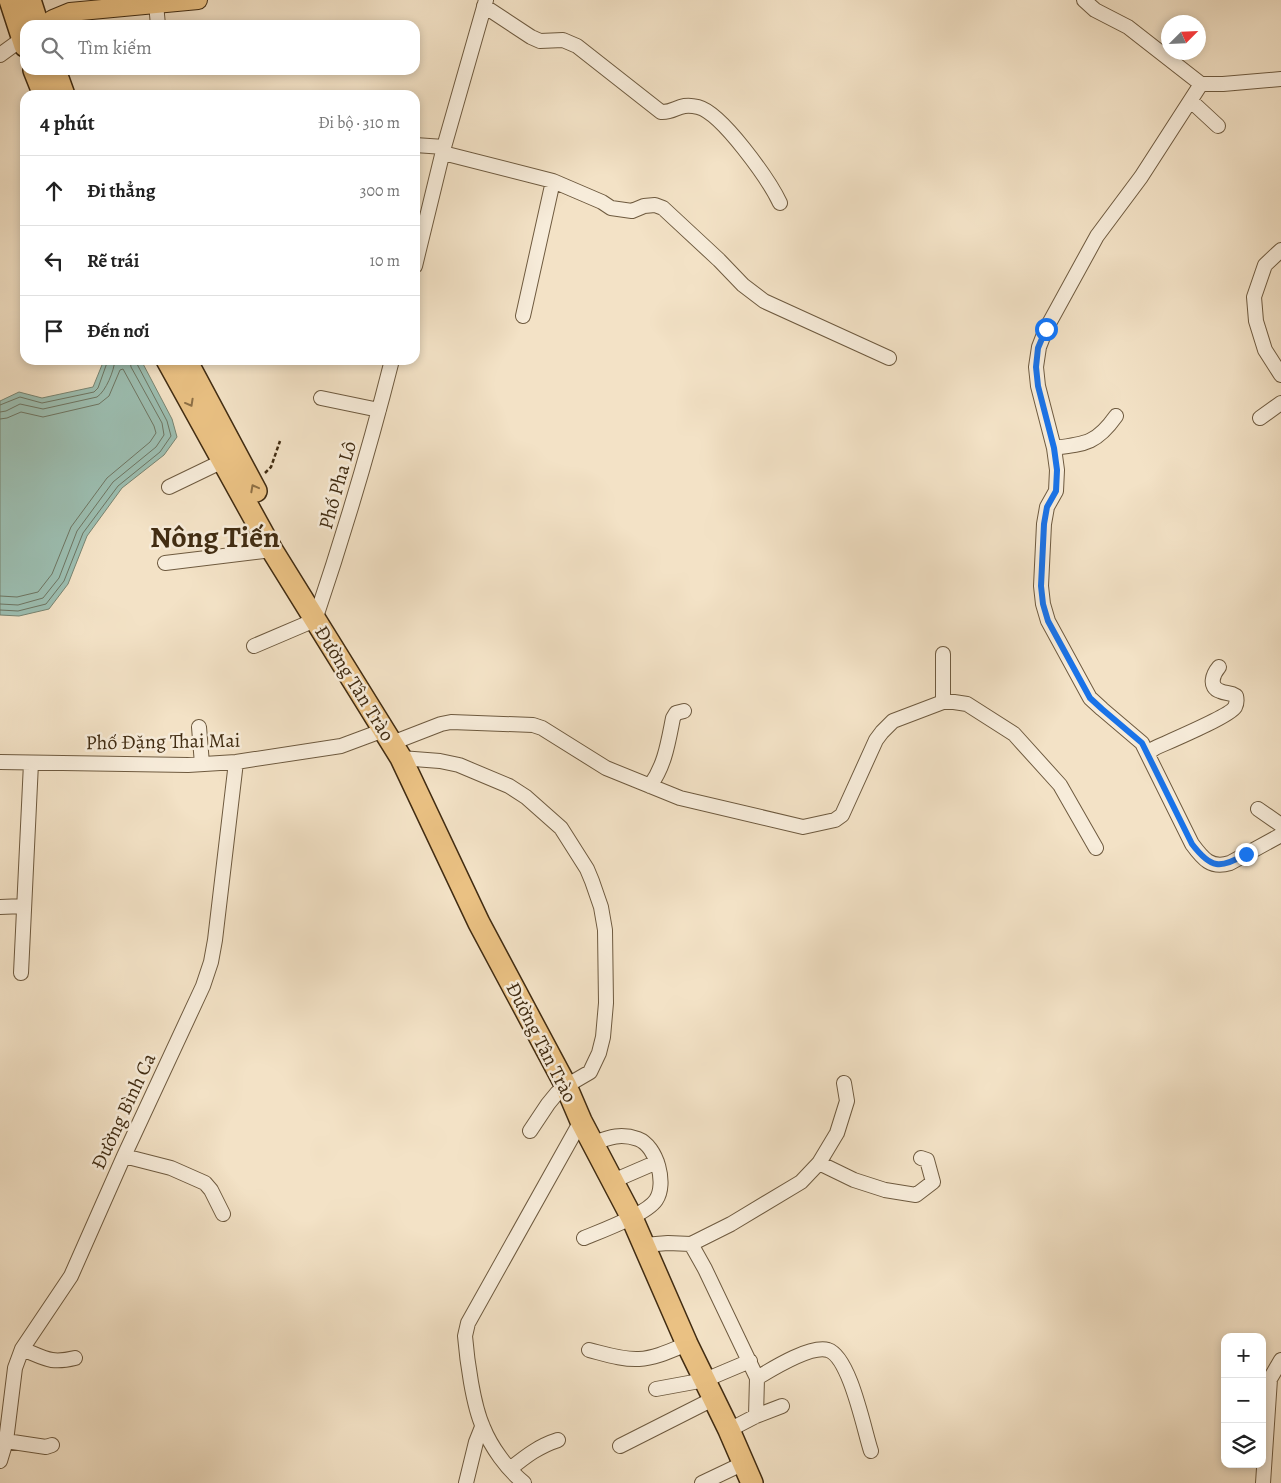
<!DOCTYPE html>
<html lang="vi">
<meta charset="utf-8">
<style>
:root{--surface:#fff;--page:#f2f2f2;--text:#222;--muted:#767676;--line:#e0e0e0}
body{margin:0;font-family:Alegreya,serif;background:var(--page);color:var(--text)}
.controls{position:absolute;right:15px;bottom:15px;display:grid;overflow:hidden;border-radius:10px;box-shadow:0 2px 8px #0003}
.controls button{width:45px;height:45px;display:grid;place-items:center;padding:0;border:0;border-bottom:1px solid var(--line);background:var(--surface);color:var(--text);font:25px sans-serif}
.compass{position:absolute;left:1161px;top:15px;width:45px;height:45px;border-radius:50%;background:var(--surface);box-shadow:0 2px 8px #0003;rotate:66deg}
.stop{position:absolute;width:15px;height:15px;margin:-11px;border:4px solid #1a73e8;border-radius:50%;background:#fff}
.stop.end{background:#1a73e8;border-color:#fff;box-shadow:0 1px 5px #0008}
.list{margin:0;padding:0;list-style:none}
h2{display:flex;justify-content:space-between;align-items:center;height:65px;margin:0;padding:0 20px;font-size:21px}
h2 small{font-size:16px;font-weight:400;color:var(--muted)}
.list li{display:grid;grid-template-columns:32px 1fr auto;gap:15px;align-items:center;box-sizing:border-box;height:70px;padding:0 20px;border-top:1px solid var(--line)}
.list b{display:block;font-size:19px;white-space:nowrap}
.list em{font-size:16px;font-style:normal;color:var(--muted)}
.icon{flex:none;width:28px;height:28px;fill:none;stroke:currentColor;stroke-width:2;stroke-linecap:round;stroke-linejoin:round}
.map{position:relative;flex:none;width:1281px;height:1483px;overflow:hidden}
.search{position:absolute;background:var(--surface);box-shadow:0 2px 8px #0003;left:20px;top:20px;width:400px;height:55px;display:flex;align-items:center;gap:12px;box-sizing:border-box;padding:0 18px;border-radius:15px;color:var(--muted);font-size:19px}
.panel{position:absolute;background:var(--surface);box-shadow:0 2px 8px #0003;left:20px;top:90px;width:400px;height:275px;border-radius:15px}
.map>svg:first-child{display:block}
</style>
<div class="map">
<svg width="1281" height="1483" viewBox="0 0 1281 1483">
<rect width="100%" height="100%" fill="#f3e2c6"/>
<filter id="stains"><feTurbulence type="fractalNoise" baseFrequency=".004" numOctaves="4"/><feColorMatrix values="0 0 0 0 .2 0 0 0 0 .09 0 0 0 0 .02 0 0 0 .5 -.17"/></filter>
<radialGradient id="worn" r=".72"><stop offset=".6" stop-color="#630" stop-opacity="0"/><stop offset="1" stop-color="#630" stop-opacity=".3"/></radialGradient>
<!-- water -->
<path fill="#9cbeb1" stroke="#788471" d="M104,360H141L172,419L177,437L164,455L122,488L87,536L68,584L49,609L19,616L0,615V401L19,392L42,398L93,387Z"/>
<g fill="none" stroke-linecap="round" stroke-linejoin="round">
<!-- shore -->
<path stroke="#6e7562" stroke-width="1" d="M0,405L20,397L42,403L94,392L98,388L108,360
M0,412L6,411L20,404L43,409L97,397C106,391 114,371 115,360
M0,419L7,418L21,412L43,417L99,404L109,396L120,370L123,369L154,426L156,433L150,442L107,478L71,527L52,574L38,592L17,597L0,596
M0,604L18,605L43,598L59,578L77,531L113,482L156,447L164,435L162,423L131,367L130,360
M0,610L18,611L46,604L64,581L83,533L118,486L160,452L171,436L167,421L137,364V360"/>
<defs>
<path id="minor" d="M1084,0L1095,10L1128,27L1201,84H1223L1281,79
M156,4L158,25
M484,6L531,37L540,41L563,40L577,46L661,112C676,113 678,102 698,107C722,113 769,180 780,203
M0,55L22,39
M1201,84L1141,177L1097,236L1046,329L1039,347L1036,367L1038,386L1054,448L1057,470L1056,491L1047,507L1044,524L1041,586L1043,604L1048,621L1090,698L1102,709L1142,743L1192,844C1203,859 1211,869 1230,863L1281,835
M1191,101L1218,126
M415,145L444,147
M443,153L553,181L602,202L611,208L632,211L644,206L655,205L663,208L719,260L743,285L764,301L889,358
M1281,250L1265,265L1254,297L1256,321L1265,350L1281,375
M415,266L444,147L486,0
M523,316L553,181
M321,398L379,410
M1260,418L1281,403
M1054,448C1086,444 1097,443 1116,416
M169,487L223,461
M165,563L272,550
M254,646L315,620C344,534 370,447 392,360
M943,702V654
M199,727L202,764
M392,743L441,724L451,722L533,725L542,728L606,768L680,798L803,827L835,820L842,815L876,740L882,732L893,721L943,702H954L967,704L1014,734L1060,785L1096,848
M1148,753L1155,748C1168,742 1230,716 1235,707C1237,703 1237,700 1236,696C1230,692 1226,694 1220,691C1208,687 1213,674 1219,667
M401,758L440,761L459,765L509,786L526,797L561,828L587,869L592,881L601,907L605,930L606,1003L603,1037L599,1053L590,1072L566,1086L557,1093L548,1104L530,1131
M0,762L188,765L236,762L341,746L384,730
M650,786C665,765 668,743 673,718L676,713L684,711
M1258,809L1281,825
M0,907L24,906
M21,973L31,763
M124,1156L171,1168L205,1183L211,1190L223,1214
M819,1163L854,1180L885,1190L916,1195L933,1182L927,1160L921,1158
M613,1181L657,1162
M584,1238C601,1231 647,1214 656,1200C667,1184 657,1146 638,1139C621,1133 610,1137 593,1143
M691,1244L731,1224L801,1182L819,1163L837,1133L847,1101L844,1083
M644,1245L668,1243L691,1244L705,1269L757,1378L756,1416
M22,1349C45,1358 50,1364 75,1358
M589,1350C605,1354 623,1360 639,1359C656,1358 672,1350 687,1344
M757,1378C772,1369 810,1345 828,1350C850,1357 864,1430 871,1451
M656,1389L705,1380L750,1361
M729,1430L756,1416L782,1406
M6,1441L46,1447L52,1445
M620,1446L713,1399
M0,1461L6,1441L15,1368L22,1349L71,1276L124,1156L203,986L211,962L215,940L236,762
M510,1469C526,1456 539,1446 558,1440
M466,1483L476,1442L482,1427
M524,1483C507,1469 491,1447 483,1427C473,1405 467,1360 465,1336L468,1323L581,1121
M702,1483L742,1464
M1263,1483L1270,1379L1281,1360"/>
<path id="major" d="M44,25L53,19L70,12L198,0"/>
<path id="highway" d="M10,0L25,46
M30,0L38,25
M34,70L44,95
M55,70L64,95
M167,360L272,550L401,758L479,923L566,1086L581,1121L632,1218L687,1344L729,1430L752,1483
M186,360L256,491"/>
</defs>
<!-- minor casing -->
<use href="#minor" stroke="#6e5a3f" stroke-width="16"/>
<!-- major casing -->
<use href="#major" stroke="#412c12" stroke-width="20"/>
<!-- highway casing -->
<use href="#highway" stroke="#412c12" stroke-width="24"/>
<!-- path -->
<path stroke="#412c12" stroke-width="2.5" stroke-dasharray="4 2.5" stroke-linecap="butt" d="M265,473L271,467L280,441"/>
<!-- minor -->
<use href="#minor" stroke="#f7ecda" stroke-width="14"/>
<!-- major -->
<use href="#major" stroke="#eac183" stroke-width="18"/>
<!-- highway -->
<use href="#highway" stroke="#eac183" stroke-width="21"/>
</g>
<!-- one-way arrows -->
<defs><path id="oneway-chevron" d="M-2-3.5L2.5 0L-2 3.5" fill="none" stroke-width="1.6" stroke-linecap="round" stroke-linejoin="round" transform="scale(1.25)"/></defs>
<g stroke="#8d6f45">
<use href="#oneway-chevron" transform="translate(190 403) rotate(61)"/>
<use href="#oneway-chevron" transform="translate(254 488) rotate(-118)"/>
</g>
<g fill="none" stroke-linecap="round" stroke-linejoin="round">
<!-- route -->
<path stroke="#1a73e8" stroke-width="6" d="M1046,329L1038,348L1036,367L1038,386L1054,448L1057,470L1056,491L1047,507L1044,524L1041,586L1043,604L1048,621L1090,698L1102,709L1142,743L1192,844C1211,869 1220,869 1246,854"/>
</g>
<g text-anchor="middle" stroke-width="5" stroke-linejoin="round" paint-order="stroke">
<!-- street labels -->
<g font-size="20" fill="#412c12" stroke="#f7ecda">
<text transform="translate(337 485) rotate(-74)" y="7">Phố Pha Lô</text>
<text transform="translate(355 683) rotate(58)" y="7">Đường Tân Trào</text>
<text transform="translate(163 741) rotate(-1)" y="7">Phố Đặng Thai Mai</text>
<text transform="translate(542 1042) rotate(63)" y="7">Đường Tân Trào</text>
<text transform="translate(123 1111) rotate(-65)" y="7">Đường Bình Ca</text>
</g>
<!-- town labels -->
<g font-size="30" font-weight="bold" fill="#412c12" stroke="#f7ecda">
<text x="215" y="547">Nông Tiến</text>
</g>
</g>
<rect width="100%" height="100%" filter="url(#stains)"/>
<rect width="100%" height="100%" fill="url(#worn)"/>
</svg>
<div class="controls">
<button>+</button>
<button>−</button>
<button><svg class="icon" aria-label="layers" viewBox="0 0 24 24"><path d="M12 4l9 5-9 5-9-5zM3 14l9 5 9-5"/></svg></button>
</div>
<svg class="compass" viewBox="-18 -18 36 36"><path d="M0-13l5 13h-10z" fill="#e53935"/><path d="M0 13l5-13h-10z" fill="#767676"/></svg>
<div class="stop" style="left:1046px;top:329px"></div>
<div class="stop end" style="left:1246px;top:854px"></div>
<div class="search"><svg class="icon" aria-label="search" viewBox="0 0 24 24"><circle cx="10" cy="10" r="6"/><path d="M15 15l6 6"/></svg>Tìm kiếm</div>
<section class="panel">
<h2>4 phút<small>Đi bộ · 310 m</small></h2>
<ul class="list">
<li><svg class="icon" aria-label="ahead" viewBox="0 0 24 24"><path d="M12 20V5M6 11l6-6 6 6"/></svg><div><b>Đi thẳng</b></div><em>300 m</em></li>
<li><svg class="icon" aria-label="left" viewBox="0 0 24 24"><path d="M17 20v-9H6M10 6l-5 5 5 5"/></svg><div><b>Rẽ trái</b></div><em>10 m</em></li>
<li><svg class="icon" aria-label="arrive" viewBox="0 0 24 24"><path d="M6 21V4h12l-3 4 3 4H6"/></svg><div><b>Đến nơi</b></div></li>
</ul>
</section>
</div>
